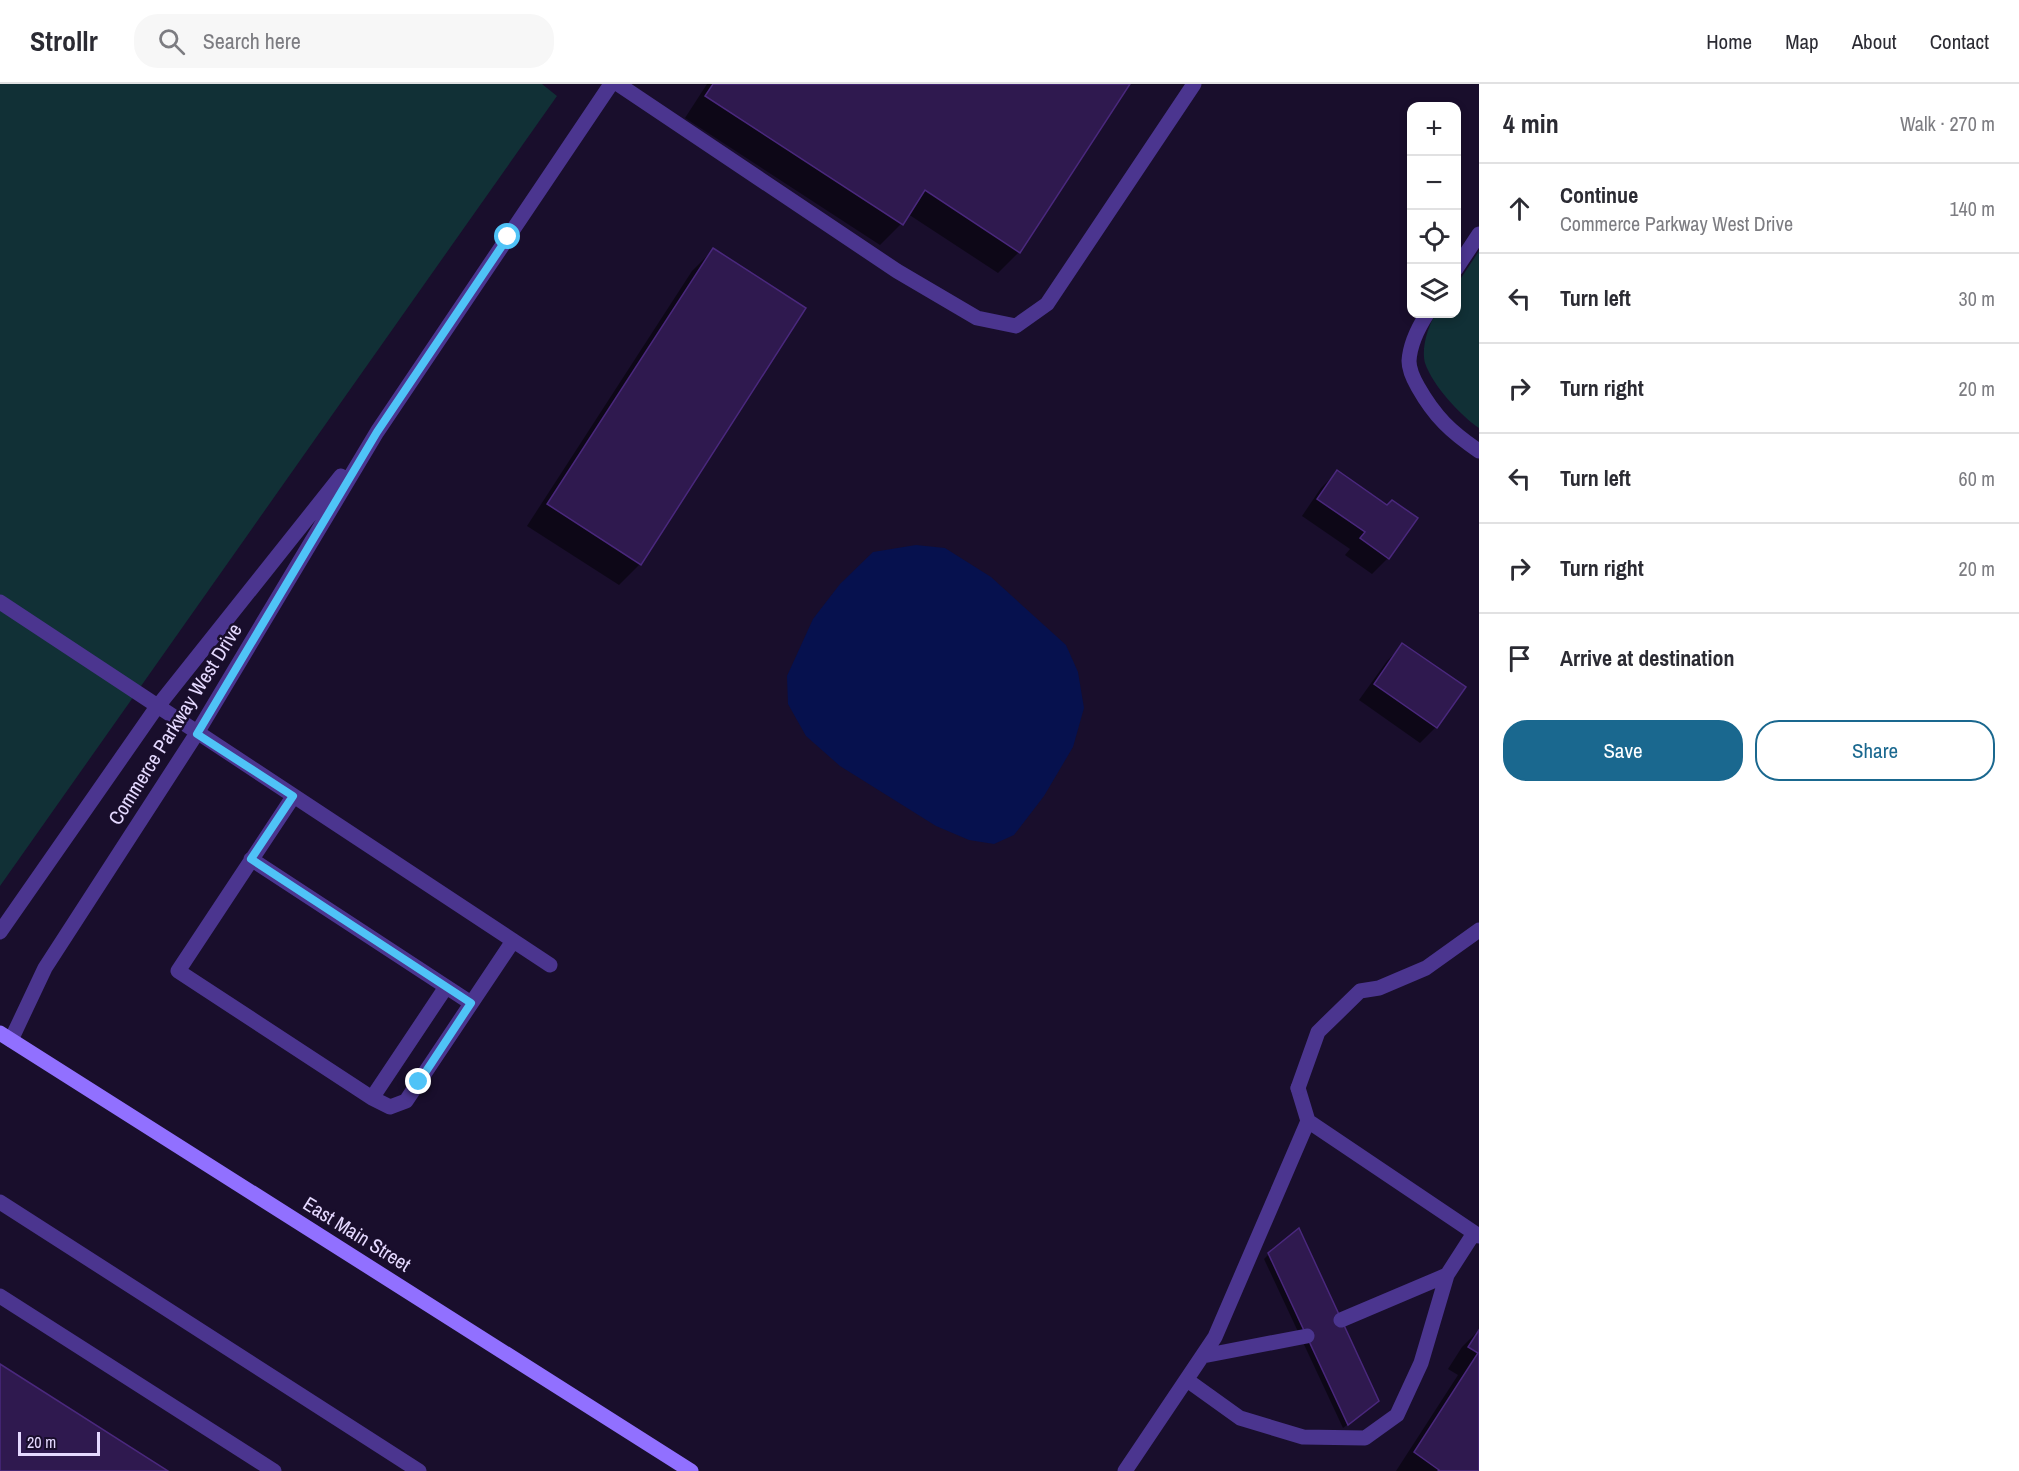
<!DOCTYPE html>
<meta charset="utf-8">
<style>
:root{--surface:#fff;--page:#f7f7f7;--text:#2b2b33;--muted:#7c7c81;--line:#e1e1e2;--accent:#1a688f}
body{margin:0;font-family:"Archivo Narrow",sans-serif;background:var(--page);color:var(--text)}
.controls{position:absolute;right:18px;top:18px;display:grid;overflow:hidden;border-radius:12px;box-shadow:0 3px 9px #0003}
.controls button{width:54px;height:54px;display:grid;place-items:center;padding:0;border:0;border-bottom:2px solid var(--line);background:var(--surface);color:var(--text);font:30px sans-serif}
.scale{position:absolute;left:18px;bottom:15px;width:82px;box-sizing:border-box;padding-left:6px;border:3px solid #e5d9ff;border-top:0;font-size:16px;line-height:21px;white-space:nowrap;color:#e5d9ff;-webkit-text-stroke:4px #190e2c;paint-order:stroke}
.stop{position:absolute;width:18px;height:18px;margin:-14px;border:4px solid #4fc3f7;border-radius:50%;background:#fff}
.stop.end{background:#4fc3f7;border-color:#fff;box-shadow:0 2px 6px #0008}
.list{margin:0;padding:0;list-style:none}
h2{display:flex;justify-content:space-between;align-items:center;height:78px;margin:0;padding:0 24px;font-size:26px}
h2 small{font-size:20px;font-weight:400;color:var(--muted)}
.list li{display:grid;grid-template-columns:39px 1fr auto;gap:18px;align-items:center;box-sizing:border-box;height:90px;padding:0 24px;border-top:2px solid var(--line)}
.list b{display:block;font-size:22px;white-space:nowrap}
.list p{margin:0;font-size:20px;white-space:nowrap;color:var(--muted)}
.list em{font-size:20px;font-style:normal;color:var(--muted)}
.actions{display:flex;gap:12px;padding:18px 24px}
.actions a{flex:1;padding:14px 0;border:2px solid var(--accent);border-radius:24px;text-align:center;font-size:21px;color:var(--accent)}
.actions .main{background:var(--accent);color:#fff}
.icon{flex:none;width:33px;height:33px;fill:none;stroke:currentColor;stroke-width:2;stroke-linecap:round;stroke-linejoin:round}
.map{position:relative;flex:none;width:1479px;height:1387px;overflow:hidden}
header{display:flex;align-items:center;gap:36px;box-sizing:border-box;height:84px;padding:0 30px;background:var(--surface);border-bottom:2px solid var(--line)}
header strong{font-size:28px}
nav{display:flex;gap:33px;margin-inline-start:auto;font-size:21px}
.search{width:420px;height:54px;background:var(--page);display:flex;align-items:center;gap:15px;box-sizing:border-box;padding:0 21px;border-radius:24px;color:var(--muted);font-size:22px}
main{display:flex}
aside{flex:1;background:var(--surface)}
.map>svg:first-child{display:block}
</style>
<header>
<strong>Strollr</strong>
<div class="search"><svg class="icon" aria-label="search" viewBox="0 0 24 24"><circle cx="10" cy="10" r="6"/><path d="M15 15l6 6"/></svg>Search here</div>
<nav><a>Home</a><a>Map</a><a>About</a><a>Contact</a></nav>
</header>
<main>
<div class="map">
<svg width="1479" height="1387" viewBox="0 0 1479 1387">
<rect width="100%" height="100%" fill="#190e2c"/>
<!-- green -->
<path fill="#113036" d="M0,0H542L557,12L0,802Z
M1479,167V344C1460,331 1433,302 1425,279C1421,265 1428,241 1436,230H1456L1457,200Z"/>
<!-- water -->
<path fill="#06114e" d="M916,461L945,464L991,493L1066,561L1078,588L1084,624L1073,663L1044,712L1014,751L994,760L969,756L936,742L840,682L806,652L788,620L787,592L813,535L840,500L873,468Z"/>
<!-- shadow -->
<path fill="#0007" d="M707,0H1129L1019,168L998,189L908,130L901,140L880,161L685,34Z
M713,166L640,480L619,501L527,442L692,187Z
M1337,388L1388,474L1372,490L1345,471L1350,465L1302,432L1321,404Z
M1403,561L1436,643L1420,659L1359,616L1387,577Z
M1269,1170L1378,1317L1343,1344L1264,1175Z
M1479,1246V1387H1396L1458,1291L1448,1285L1462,1263Z"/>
<!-- building -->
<path fill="#2f194f" stroke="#4a287d" stroke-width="1.5" d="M713,0H1130L1020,169L925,106L903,141L705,12Z
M713,164L806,224L641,481L547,420Z
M1337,386L1387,421L1392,416L1418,434L1389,475L1360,454L1365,448L1317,415Z
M1402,559L1466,603L1437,644L1374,600Z
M1299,1144L1379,1317L1348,1341L1268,1169Z
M1479,1246V1387H1438L1439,1386L1414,1368L1478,1269L1468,1263Z
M0,1280L168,1387H0Z"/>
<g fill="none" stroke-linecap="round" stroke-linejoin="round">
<!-- service -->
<path stroke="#4b358f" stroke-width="15" d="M618,0L897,187L977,234L1016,242L1047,220L1194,0
M0,518L550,881
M293,713L178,887L372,1014L390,1023L406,1017L513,857
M251,775L471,919
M0,848L154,627L341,392
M11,956L45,884L197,649L377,348L611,0
M1298,1004L1308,1037L1479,1152
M372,1014L446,903
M0,1118L419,1387
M0,1212L274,1387
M1341,1236L1447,1191
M1203,1272L1307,1252
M1187,1296L1240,1334L1303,1353L1365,1354L1397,1331L1421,1279L1447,1191L1474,1149
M1125,1387L1215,1253L1308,1037"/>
<!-- minor -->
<path stroke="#4b358f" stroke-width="15" d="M1456,185L1479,150
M1427,230C1418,244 1410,260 1409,277C1409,285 1414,296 1418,303C1435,333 1451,348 1479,367
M1298,1004L1318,948L1360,907L1379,904L1426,884L1479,846"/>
<!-- secondary -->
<path stroke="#9170ff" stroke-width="15" d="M0,949L691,1387"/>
</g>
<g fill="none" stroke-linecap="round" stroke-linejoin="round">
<!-- route -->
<path stroke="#4fc3f7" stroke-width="8" d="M419,998L471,919L251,775L293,712L197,650L377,348L508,153"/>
</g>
<g text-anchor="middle" stroke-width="5" stroke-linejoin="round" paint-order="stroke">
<!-- street labels -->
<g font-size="20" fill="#e5d9ff" stroke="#190e2c">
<text transform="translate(175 640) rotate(-58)" y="7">Commerce Parkway West Drive</text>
<text transform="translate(357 1150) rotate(32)" y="7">East Main Street</text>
</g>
</g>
</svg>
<div class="controls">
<button>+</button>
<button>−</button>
<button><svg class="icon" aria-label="locate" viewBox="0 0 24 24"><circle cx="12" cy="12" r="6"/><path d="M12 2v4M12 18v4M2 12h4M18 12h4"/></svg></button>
<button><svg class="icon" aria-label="layers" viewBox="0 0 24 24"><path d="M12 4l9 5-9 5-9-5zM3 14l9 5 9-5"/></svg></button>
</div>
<div class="scale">20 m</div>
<div class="stop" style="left:508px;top:153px"></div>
<div class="stop end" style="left:419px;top:998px"></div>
</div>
<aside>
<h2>4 min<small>Walk · 270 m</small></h2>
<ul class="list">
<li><svg class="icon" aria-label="ahead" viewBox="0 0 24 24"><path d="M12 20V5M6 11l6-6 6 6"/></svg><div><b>Continue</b><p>Commerce Parkway West Drive</p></div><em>140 m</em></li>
<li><svg class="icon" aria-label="left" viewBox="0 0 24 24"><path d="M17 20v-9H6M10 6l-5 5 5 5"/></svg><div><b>Turn left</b></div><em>30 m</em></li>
<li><svg class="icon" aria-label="right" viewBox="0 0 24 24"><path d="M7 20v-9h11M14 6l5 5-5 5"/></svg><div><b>Turn right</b></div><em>20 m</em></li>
<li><svg class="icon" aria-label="left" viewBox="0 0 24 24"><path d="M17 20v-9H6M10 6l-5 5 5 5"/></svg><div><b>Turn left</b></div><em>60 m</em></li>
<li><svg class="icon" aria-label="right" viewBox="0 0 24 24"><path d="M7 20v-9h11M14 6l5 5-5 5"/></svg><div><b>Turn right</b></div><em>20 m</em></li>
<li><svg class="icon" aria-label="arrive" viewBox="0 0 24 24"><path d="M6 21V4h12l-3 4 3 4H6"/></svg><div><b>Arrive at destination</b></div></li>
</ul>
<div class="actions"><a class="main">Save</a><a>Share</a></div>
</aside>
</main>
